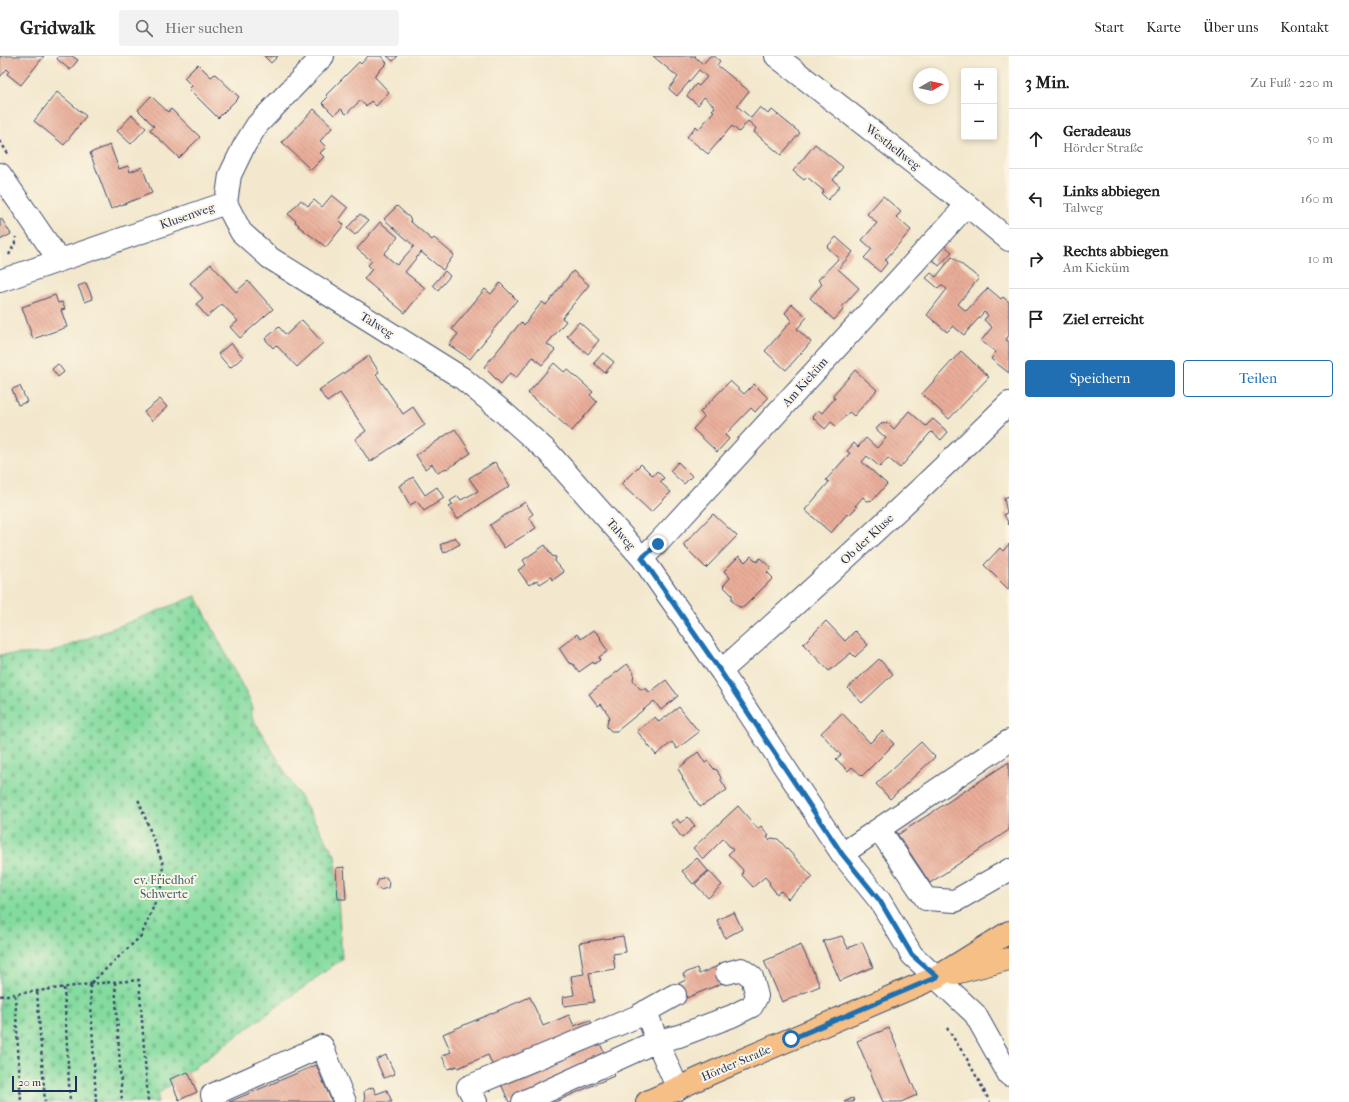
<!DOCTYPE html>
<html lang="de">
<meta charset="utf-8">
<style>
:root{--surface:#fff;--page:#f2f2f2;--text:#202124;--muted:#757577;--line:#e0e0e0;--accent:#1f6fb2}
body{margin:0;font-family:"IM FELL French Canon",serif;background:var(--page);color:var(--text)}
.controls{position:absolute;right:12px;top:12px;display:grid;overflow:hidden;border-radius:4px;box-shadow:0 2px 6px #0003}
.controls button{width:36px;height:36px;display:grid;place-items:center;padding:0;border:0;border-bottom:1px solid var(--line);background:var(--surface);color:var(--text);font:20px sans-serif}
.compass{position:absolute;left:913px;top:12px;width:36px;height:36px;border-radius:50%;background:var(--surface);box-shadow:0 2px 6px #0003;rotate:81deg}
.scale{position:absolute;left:12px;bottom:10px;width:65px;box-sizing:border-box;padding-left:4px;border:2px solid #1b2f5e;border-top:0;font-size:11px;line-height:14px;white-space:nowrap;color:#1b2f5e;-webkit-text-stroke:3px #fcf5e5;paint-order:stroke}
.stop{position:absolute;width:12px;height:12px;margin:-9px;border:3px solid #1f6fb2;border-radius:50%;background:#fff}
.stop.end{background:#1f6fb2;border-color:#fff;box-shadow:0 1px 4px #0008}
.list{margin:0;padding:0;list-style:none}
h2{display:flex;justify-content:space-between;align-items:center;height:52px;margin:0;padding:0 16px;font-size:17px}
h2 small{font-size:13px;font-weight:400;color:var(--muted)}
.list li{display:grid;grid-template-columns:26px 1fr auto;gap:12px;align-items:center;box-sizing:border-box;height:60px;padding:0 16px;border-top:1px solid var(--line)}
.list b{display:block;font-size:15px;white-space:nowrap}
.list p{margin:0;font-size:13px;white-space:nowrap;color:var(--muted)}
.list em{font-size:13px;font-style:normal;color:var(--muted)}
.actions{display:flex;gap:8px;padding:12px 16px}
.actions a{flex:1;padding:9px 0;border:1px solid var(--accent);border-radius:4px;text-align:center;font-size:14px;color:var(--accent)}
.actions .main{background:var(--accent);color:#fff}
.icon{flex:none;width:22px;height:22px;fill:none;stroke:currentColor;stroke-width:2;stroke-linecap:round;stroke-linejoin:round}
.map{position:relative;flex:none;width:1009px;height:1046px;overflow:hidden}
header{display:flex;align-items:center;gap:24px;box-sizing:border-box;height:56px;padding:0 20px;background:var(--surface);border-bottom:1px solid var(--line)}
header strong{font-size:19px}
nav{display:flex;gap:22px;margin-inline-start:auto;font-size:14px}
.search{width:280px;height:36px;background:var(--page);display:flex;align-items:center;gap:10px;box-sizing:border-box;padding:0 14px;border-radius:4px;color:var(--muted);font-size:15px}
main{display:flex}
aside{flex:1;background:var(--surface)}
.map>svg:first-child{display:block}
</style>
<header>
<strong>Gridwalk</strong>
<div class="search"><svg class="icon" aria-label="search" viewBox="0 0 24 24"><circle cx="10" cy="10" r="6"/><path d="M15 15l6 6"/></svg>Hier suchen</div>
<nav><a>Start</a><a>Karte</a><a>Über uns</a><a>Kontakt</a></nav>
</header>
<main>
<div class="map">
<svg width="1009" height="1046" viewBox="0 0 1009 1046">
<defs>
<pattern id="cemetery-stones" width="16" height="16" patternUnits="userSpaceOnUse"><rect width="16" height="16" fill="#84db9f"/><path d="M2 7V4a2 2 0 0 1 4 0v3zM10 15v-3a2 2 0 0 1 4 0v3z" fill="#71bc8b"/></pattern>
<pattern id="building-back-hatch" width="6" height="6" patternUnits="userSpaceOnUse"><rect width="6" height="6" fill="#e9ad99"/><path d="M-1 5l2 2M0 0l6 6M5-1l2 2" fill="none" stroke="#c79586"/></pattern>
</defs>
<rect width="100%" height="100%" fill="#fcf5e5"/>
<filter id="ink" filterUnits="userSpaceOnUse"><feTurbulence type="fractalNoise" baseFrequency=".025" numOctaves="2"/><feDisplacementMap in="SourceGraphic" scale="8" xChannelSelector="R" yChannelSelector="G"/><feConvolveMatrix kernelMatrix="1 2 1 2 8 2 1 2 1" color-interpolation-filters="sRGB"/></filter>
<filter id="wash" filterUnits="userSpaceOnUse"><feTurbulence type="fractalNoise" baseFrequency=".012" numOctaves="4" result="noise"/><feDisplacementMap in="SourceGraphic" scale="16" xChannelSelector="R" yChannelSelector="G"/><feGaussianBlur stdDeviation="0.9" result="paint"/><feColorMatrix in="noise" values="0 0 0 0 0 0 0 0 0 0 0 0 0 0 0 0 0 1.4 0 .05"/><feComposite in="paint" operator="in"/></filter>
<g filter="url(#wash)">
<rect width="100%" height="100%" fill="#f3e8cd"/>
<!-- cemetery -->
<path fill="url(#cemetery-stones)" stroke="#50857e" d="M196,540L252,649V661L335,799L342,903L158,1038V1046H0V599L50,597Z"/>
<g id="blocks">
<!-- building -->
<path fill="url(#building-back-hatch)" d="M0,0H44L21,29L7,18L9,15L7,13L0,21Z
M59,0H72L78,4L70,14L57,3Z
M264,0H278L271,7Z
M368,0H381L387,7L374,20L389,36L376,50L371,45L366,50L360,45L346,58L341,53L334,59L322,47L328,41L326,39L359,6L361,8Z
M387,0H398L393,5Z
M653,0H696L695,1L703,8L710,0H714L720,5L717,9L749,35L737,50L751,62L760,51L768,58L772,54L800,77L781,99L754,76L756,72L748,65L739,76L732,70L708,98L687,81L696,70L699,73L714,55L712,54L715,51L704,41L698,49L687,40L696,28L699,30L707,21L699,14L677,40L669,33L678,21Z
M198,8L211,21L215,18L239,41L218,62L189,33L192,30L184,22Z
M57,36L86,60L64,89L34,65Z
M151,40L168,56L171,53L200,81L179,102L150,74L154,70L138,54Z
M314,53L333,71L320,85L326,91L320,97L324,101L311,114L282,86Z
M132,59L146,72L131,88L117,75Z
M815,88L843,111L833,124L840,130L828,144L822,138L824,135L807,121L804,124L793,115Z
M110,89L119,113L128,110L130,116L142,111L152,137L111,153L90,97Z
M332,139L348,152L339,164L344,169L326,191L298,170L299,169L295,166L296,165L288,158L301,144L308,150L314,144L322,151Z
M883,140L901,156L896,161L911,174L885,204L888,206L880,216L864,202L872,193L862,184L877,167L867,158Z
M397,150L411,163L410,164L411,166L432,184L434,182L454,199L443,214L421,196L405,216L425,232L405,257L364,223L372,213L368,209L372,205L357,193L380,166L398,181L384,198L397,209L414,190L384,163Z
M360,158L368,165L355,179L347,172Z
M1,162L11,178L0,184V163Z
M836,181L853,196L838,213L859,232L842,251L844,253L834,264L810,242L822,228L818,224L839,202L827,191Z
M944,189L952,196L939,210L932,203Z
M952,201L979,222L958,248L966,255L988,232L1001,243L1003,241L1009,246V279L1006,284L1009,286V317L991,303L996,296L981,285L992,271L984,264L988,259L984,256L964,279L953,270L947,276L927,259L947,233L941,229L938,232L926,222L931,217L936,221Z
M211,208L236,236L248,225L273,253L240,282L230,271L238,265L222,248L207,261L196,248L203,242L190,227Z
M445,215L450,220L438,234L433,229Z
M573,215L589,229L562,262L566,265L547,288L555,294L542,309L533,301L516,322L510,317L501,328L484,311L521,266L524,269L542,246L546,249Z
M86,227L93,243L85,246L78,230Z
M500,227L517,244L470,303L449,289L458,278L452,273L485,233L491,238Z
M55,239L58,247L62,246L65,253L61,254L67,271L33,283L22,251Z
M792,248L807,261L797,273L811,286L786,314L765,295L792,264L785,257Z
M302,264L323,287L297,311L276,289L273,292L265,283L279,271L286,279Z
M579,266L599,284L588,298L567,280Z
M231,287L243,301L230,312L218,298Z
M961,295L989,321L949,363L922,338Z
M603,297L614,306L605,317L594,307Z
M369,300L379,316L376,318L403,358L413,351L425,369L370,406L355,383L366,375L340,337L327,346L319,334Z
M554,307L564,316L567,313L593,336L590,339L597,346L572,375L528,337Z
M58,308L64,316L58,321L52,313Z
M855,314L877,334L854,360L849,356L836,370L831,366L825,373L812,361L818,354L822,357L835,342L832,340Z
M730,325L744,338L754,328L768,342L755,356L751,352L725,379L729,383L717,396L693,373L704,361L700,356Z
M20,330L27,346L18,349L12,333Z
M160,343L167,351L152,365L144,356Z
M909,355L926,370L933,363L948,376L941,384L932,376L930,377L900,412L888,402L880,411L867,400L862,406L887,428L873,444L867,445L863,441L855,450L857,451L849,459L847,458L831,477L805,454L829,426L826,424L850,397L847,395L854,387L858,391L866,382L877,392L886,382L876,373L881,368L888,367L894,373Z
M455,373L471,397L447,413L446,412L438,417L432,408L425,413L416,399Z
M495,406L510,430L457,463L449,451L453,449L450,445L458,440L461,444L478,435L469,422Z
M678,406L692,420L684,428L670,415Z
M641,408L653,420L657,415L664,422L660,426L671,436L651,456L621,428Z
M413,421L425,439L437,431L444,442L424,455L417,445L410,449L399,430Z
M1009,440V469L1004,458L1007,457L1004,442Z
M525,446L533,458L529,461L536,472L504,492L490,469Z
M713,458L737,480L706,512L683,489Z
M455,481L460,488L444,497L440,489Z
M1009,488V534L984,509L1000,492L1003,495Z
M545,489L552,500L556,501L555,505L564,516L553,524L551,521L540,528L537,524L529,529L518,514L526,509L523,504Z
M739,500L745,506L751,500L757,506L760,502L771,512L767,516L773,522L744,551H739L732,545V539L723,530L730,522L724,515Z
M826,565L845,585L855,575L868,589L855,601L851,597L829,615L803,588Z
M593,574L597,577L600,580L601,585L608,595L599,601L600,604L594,608L593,606L579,616L573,608L569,607L559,592L577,578L581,583Z
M879,603L893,618L862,647L848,632Z
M627,608L634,617L633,624L640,633H647L649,637L666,624L678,640L661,654L654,645L617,675H611L607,671V668L608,663L610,661L601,648L598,650L589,638Z
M679,651L699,676L677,693L672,686L656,699L637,675L655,661L659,666Z
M842,657L870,687L882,675L894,688L862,720L852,711L848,715L836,703L841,699L821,677Z
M921,686L935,701L890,743L876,728Z
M698,696L705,707L708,705L714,713L717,714L721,722V724L727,734L700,751L682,722L683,721L678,713Z
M1009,706V774L930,827L896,776L899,778Z
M738,750L758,773L761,770L769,780L767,781L769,784L771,782L778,783L813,821L788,843L781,835L777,838L769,828L770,827L765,821L753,831L742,819L743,814L728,798L733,794L723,783L703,803L693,792Z
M688,761L695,770L682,782L671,767L677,763L680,767Z
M697,802L708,815L693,828L682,815Z
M344,811L346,843H338L336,812Z
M709,815L722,829L708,842L695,828Z
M386,821L389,826L388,832L380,834L376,830L379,823Z
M734,856L742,873L725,882L717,864Z
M623,880L626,896L613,898L615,913L589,917L594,946L564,950L563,941L574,939L571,920L584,918L579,887Z
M842,880L848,892L862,886L873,911L840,925L823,885Z
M801,889L820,930L782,946L764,905Z
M723,908L730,924L679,945L673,930L686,924L683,918L697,912L699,918Z
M530,941L543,970L569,959L574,970L590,964L614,1020L555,1046H509L488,999L458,1012L457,1010L448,1013L442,1000L451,996L443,978Z
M889,972L917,1039L901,1046H883L857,985Z
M386,999L395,1018L384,1022L376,1004Z
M316,1009L332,1046H229Z
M188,1016L197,1036L179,1044L170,1023Z
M373,1031L376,1038L387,1034L392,1046H365L364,1035Z
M853,1042L854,1046H844Z"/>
</g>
</g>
<g filter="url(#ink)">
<use href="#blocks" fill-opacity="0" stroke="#3b4b6f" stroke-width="1"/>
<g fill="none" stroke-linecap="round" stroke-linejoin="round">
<defs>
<path id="minor" d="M776,0L967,149L1009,184
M0,118L59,204
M226,147L241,176L270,202L462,322L502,355L548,396L642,502L721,615L842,798L880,845L912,899L975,958L1009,1019
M226,147L230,119L244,90L257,69L323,0
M0,225L226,147
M642,502L657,488L967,149
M721,615C819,528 916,439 1009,347
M879,773L926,843L955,845L1009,814
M842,798L1009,685
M678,1033L657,985L679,980L732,960L752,950L757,940L752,921L741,913L727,917
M212,1039L322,990L345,1046
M476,1046L468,1031L636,961L675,939
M523,1046L657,985L646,955"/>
<path id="major" d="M955,917L1009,903
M647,1046L716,1015L937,921L1009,876"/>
</defs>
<!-- minor casing -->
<use href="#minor" stroke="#3b4b6f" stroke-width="24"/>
<!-- major casing -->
<use href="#major" stroke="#3b4b6f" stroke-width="24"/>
<!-- path -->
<path stroke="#3b4b6f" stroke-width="2.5" stroke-dasharray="3 3" stroke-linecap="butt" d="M0,85L8,98
M9,199L15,187L16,181
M115,926L122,1046
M64,932L70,1046
M37,936L45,1046
M15,939L21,1046
M0,940L90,928L139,924L148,1046
M947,972L967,1003L990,1046
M96,1046L90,928L141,880L161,833L163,808L138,743"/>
<!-- minor -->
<use href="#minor" stroke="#fff" stroke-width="22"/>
<!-- major -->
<use href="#major" stroke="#f5bf86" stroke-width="22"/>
</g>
</g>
<g fill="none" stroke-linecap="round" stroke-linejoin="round" filter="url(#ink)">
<!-- route -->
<path stroke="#1f6fb2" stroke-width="5" d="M658,488L642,502L721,616L842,798L880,845L912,899L937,921L791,983"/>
</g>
<g text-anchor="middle" stroke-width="4" stroke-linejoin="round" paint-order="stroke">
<!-- street labels -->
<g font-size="12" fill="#1b2f5e" stroke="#fcf5e5">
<text transform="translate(893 91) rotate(38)" y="4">Westhellweg</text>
<text transform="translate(187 160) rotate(-19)" y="4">Klusenweg</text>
<text transform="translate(377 269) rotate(32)" y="4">Talweg</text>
<text transform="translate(805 326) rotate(-48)" y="4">Am Kieküm</text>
<text transform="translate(621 478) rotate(49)" y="4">Talweg</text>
<text transform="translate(867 483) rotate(-43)" y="4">Ob der Kluse</text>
<text transform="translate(736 1007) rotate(-23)" y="4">Hörder Straße</text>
</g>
<!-- park labels -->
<g font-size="12" fill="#355a6e" stroke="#fcf5e5">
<text x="164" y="828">ev. Friedhof<tspan x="164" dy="14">Schwerte</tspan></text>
</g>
</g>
</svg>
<div class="controls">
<button>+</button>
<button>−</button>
</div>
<svg class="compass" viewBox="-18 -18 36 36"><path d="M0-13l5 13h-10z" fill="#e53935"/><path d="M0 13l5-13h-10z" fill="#757577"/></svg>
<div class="scale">20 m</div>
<div class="stop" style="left:791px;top:983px"></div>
<div class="stop end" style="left:658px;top:488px"></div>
</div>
<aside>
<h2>3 Min.<small>Zu Fuß · 220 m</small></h2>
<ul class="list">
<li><svg class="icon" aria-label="ahead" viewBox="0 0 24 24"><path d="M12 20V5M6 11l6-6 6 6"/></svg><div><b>Geradeaus</b><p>Hörder Straße</p></div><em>50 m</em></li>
<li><svg class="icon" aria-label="left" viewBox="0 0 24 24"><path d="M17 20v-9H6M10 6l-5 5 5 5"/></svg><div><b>Links abbiegen</b><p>Talweg</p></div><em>160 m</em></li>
<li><svg class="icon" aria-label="right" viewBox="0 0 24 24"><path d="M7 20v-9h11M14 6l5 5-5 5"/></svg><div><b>Rechts abbiegen</b><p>Am Kieküm</p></div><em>10 m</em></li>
<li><svg class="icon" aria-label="arrive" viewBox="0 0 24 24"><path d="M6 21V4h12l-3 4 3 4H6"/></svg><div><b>Ziel erreicht</b></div></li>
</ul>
<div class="actions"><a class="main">Speichern</a><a>Teilen</a></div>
</aside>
</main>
